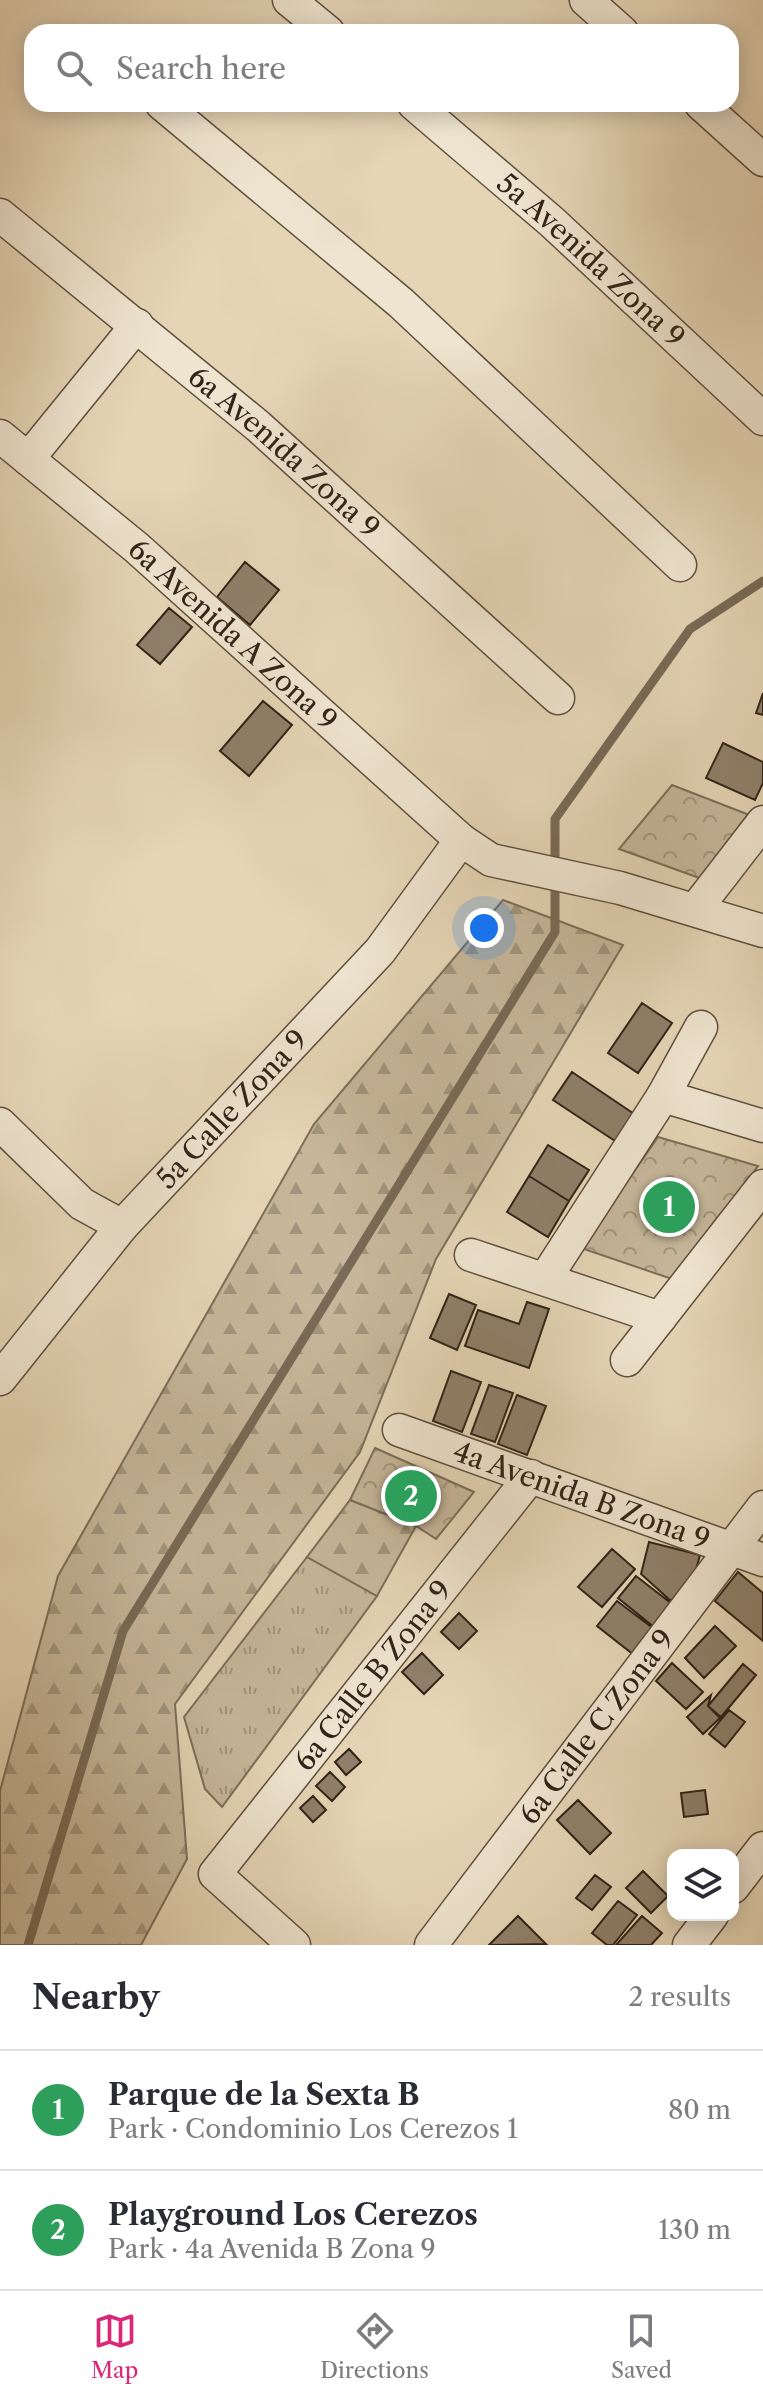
<!DOCTYPE html>
<meta charset="utf-8">
<style>
:root{--surface:#fff;--page:#f7f7f7;--text:#2b2b33;--muted:#7c7c81;--line:#e1e1e2;--accent:#db2777}
body{margin:0;font-family:"Libre Caslon Text",serif;background:var(--page);color:var(--text)}
.controls{position:absolute;right:24px;bottom:24px;display:grid;overflow:hidden;border-radius:16px;box-shadow:0 4px 20px #0003}
.controls button{width:72px;height:72px;display:grid;place-items:center;padding:0;border:0;border-bottom:2px solid var(--line);background:var(--surface);color:var(--text);font:40px sans-serif}
.you{position:absolute;left:484px;top:928px;width:28px;height:28px;margin:-20px;border:6px solid #fff;border-radius:50%;background:#1a73e8;box-shadow:0 0 0 12px #1a73e833}
.badge{display:grid;place-items:center;width:52px;height:52px;border-radius:50%;background:var(--accent);color:#fff;font-size:26px;font-weight:700}
.pin{position:absolute;translate:-50% -50%;border:4px solid #fff;box-shadow:0 2px 8px #0006}
.list{margin:0;padding:0;list-style:none}
h2{display:flex;justify-content:space-between;align-items:center;height:104px;margin:0;padding:0 32px;font-size:34px}
h2 small{font-size:26px;font-weight:400;color:var(--muted)}
.list li{display:grid;grid-template-columns:52px 1fr auto;gap:24px;align-items:center;box-sizing:border-box;height:120px;padding:0 32px;border-top:2px solid var(--line)}
.list b{display:block;font-size:30px;white-space:nowrap}
.list p{margin:0;font-size:26px;white-space:nowrap;color:var(--muted)}
.list em{font-size:26px;font-style:normal;color:var(--muted)}
.icon{flex:none;width:44px;height:44px;fill:none;stroke:currentColor;stroke-width:2;stroke-linecap:round;stroke-linejoin:round}
.map{position:relative;flex:none;width:763px;height:1945px;overflow:hidden}
.search{position:absolute;background:var(--surface);box-shadow:0 4px 20px #0003;left:24px;right:24px;top:24px;height:88px;display:flex;align-items:center;gap:20px;box-sizing:border-box;padding:0 28px;border-radius:24px;color:var(--muted);font-size:30px}
.sheet{height:344px;background:var(--surface)}
nav{display:flex;justify-content:space-around;align-items:center;box-sizing:border-box;height:112px;border-top:2px solid var(--line);background:var(--surface);font-size:22px;color:var(--muted)}
nav a{display:grid;justify-items:center;gap:4px}
nav .on{color:var(--accent)}
.map>svg:first-child{display:block}
</style>
<div class="map">
<svg width="763" height="1945" viewBox="0 0 763 1945">
<defs>
<pattern id="grass-tufts" width="24" height="20" patternUnits="userSpaceOnUse" patternTransform="scale(2)"><rect width="24" height="20" fill="#c6b79a"/><path d="M3 7l-1-3M5 7V3M7 7l1-3M15 17l-1-3M17 17v-4M19 17l1-3" fill="none" stroke="#a1957d"/></pattern>
<pattern id="forest-firs" width="22" height="20" patternUnits="userSpaceOnUse" patternTransform="scale(2)"><rect width="22" height="20" fill="#c6b79a"/><path d="M5 1l3.5 6h-7zM16 11l3.5 6h-7z" fill="#a1957d"/></pattern>
<pattern id="park-crowns" width="20" height="18" patternUnits="userSpaceOnUse" patternTransform="scale(2)"><rect width="20" height="18" fill="#c6b79a"/><path d="M2 6a3 3 0 1 1 6 0M12 15a3 3 0 1 1 6 0" fill="none" stroke="#a1957d"/></pattern>
</defs>
<rect width="100%" height="100%" fill="#e5d5b5"/>
<filter id="stains"><feTurbulence type="fractalNoise" baseFrequency=".0025" numOctaves="4"/><feColorMatrix values="0 0 0 0 .2 0 0 0 0 .09 0 0 0 0 .02 0 0 0 .5 -.17"/></filter>
<radialGradient id="worn" r=".72"><stop offset=".6" stop-color="#630" stop-opacity="0"/><stop offset="1" stop-color="#630" stop-opacity=".3"/></radialGradient>
<!-- grass -->
<path fill="url(#grass-tufts)" stroke="#7c6e59" stroke-width="2" d="M307,1557L377,1596L222,1807L205,1789L184,1717Z"/>
<!-- forest -->
<path fill="url(#forest-firs)" stroke="#7c6e59" stroke-width="2" d="M503,900L623,945L436,1259L360,1452L175,1704L187,1859L141,1945H0V1791L58,1576L314,1124Z
M350,1500L416,1526L377,1596L307,1557Z"/>
<!-- park -->
<path fill="url(#park-crowns)" stroke="#7c6e59" stroke-width="2" d="M672,785L752,816L705,880L619,849Z
M658,1137L758,1166L675,1280L581,1248Z
M375,1448L474,1492L436,1539L416,1526L350,1500Z"/>
<g fill="none" stroke-linecap="round" stroke-linejoin="round">
<!-- stream -->
<path stroke="#786a56" stroke-width="9" d="M555,866V819L690,629L763,581
M28,1945L123,1631L555,932V881"/>
</g>
<!-- building -->
<path fill="#8f806a" stroke="#312418" stroke-width="2" d="M245,562L279,590L250,625L217,597Z
M169,608L192,627L160,664L137,645Z
M763,693V715L756,713Z
M263,701L292,725L249,776L220,751Z
M723,743L763,762V783L755,800L706,778Z
M642,1003L672,1023L638,1073L608,1053Z
M572,1072L643,1120L624,1147L553,1100Z
M548,1145L589,1170L569,1201L529,1176Z
M529,1176L569,1201L548,1237L507,1212Z
M449,1294L476,1305L457,1350L430,1338Z
M527,1302L549,1309L529,1368L465,1346L478,1310L519,1324Z
M451,1371L481,1382L462,1432L433,1421Z
M489,1385L513,1393L495,1442L471,1434Z
M517,1395L546,1406L527,1455L498,1444Z
M649,1542L700,1555L694,1577L671,1601L641,1574Z
M612,1549L635,1569L602,1607L578,1587Z
M738,1572L763,1593V1641L715,1601Z
M636,1576L672,1604L654,1627L618,1598Z
M617,1601L654,1629L634,1655L597,1626Z
M459,1613L477,1631L459,1649L441,1632Z
M715,1626L736,1646L704,1678L685,1658Z
M422,1653L443,1675L424,1694L402,1672Z
M672,1663L703,1692L686,1709L656,1681Z
M743,1664L756,1675L721,1717L708,1706Z
M711,1695L708,1706L720,1718L703,1734L687,1717Z
M729,1710L745,1722L725,1747L709,1734Z
M349,1749L361,1762L346,1775L335,1762Z
M330,1772L345,1787L332,1801L316,1786Z
M705,1790L708,1814L684,1817L681,1793Z
M313,1796L326,1810L313,1822L300,1808Z
M578,1800L611,1833L590,1854L557,1820Z
M643,1871L668,1896L651,1913L626,1888Z
M595,1875L611,1887L592,1910L576,1898Z
M618,1901L637,1915L613,1945H607L592,1933Z
M518,1916L546,1944L489,1945Z
M642,1916L662,1933L651,1945H616Z"/>
<g fill="none" stroke-linecap="round" stroke-linejoin="round">
<defs>
<g id="minor">
<path d="M289,0L328,32"/>
<path d="M586,0L622,32"/>
<path d="M162,104L401,303L680,565"/>
<path id="s1" d="M414,104L552,222L763,419"/>
<path d="M701,104L763,160"/>
<path id="s2" d="M0,215L258,426L558,698"/>
<path id="s3" d="M0,436L137,548L461,840L491,860L620,888L763,931"/>
<path d="M28,459L137,325"/>
<path d="M695,910L763,822"/>
<path d="M663,1096L763,1126"/>
<path d="M0,1124L82,1204L122,1226"/>
<path d="M471,1255L660,1318"/>
<path d="M545,1279L663,1096L701,1027"/>
<path d="M627,1360L763,1186"/>
<path id="s4" d="M0,1379L122,1226L380,951L461,840"/>
<path id="s5" d="M399,1430L763,1560"/>
<path d="M733,1887L763,1848"/>
<path id="s6" d="M294,1945L215,1874L531,1476"/>
<path id="s7" d="M431,1945L763,1507"/>
<path d="M689,1945L712,1915"/>
</g>
</defs>
<!-- minor casing -->
<use href="#minor" stroke="#5e503f" stroke-width="35"/>
<!-- minor -->
<use href="#minor" stroke="#eee4cf" stroke-width="32"/>
</g>
<g text-anchor="middle" stroke-width="7" stroke-linejoin="round" paint-order="stroke">
<!-- street labels -->
<g font-size="28" fill="#312418" stroke="#eee4cf">
<text dy="10" stroke="none"><textPath href="#s1" startOffset="236">5a Avenida Zona 9</textPath></text>
<text dy="10" stroke="none"><textPath href="#s2" startOffset="370">6a Avenida Zona 9</textPath></text>
<text dy="10" stroke="none"><textPath href="#s3" startOffset="306">6a Avenida A Zona 9</textPath></text>
<text dy="10" stroke="none"><textPath href="#s4" startOffset="356">5a Calle Zona 9</textPath></text>
<text dy="10" stroke="none"><textPath href="#s5" startOffset="194">4a Avenida B Zona 9</textPath></text>
<text dy="10" stroke="none"><textPath href="#s6" startOffset="360">6a Calle B Zona 9</textPath></text>
<text dy="10" stroke="none"><textPath href="#s7" startOffset="274">6a Calle C Zona 9</textPath></text>
</g>
</g>
<rect width="100%" height="100%" filter="url(#stains)"/>
<rect width="100%" height="100%" fill="url(#worn)"/>
</svg>
<div class="controls">
<button><svg class="icon" aria-label="layers" viewBox="0 0 24 24"><path d="M12 4l9 5-9 5-9-5zM3 14l9 5 9-5"/></svg></button>
</div>
<div class="you"></div>
<div class="pin badge" style="left:669px;top:1207px;background:#2e9e5b">1</div>
<div class="pin badge" style="left:411px;top:1496px;background:#2e9e5b">2</div>
<div class="search"><svg class="icon" aria-label="search" viewBox="0 0 24 24"><circle cx="10" cy="10" r="6"/><path d="M15 15l6 6"/></svg>Search here</div>
</div>
<section class="sheet">
<h2>Nearby<small>2 results</small></h2>
<ul class="list">
<li><span class="badge" style="background:#2e9e5b">1</span><div><b>Parque de la Sexta B</b><p>Park · Condominio Los Cerezos 1</p></div><em>80 m</em></li>
<li><span class="badge" style="background:#2e9e5b">2</span><div><b>Playground Los Cerezos</b><p>Park · 4a Avenida B Zona 9</p></div><em>130 m</em></li>
</ul>
</section>
<nav>
<a class="on"><svg class="icon" aria-label="map" viewBox="0 0 24 24"><path d="M3 6l6-2 6 2 6-2v14l-6 2-6-2-6 2zM9 4v14M15 6v14"/></svg>Map</a>
<a><svg class="icon" aria-label="directions" viewBox="0 0 24 24"><path d="M12 3l9 9-9 9-9-9zM9 14v-3h6M13 9l2 2-2 2"/></svg>Directions</a>
<a><svg class="icon" aria-label="saved" viewBox="0 0 24 24"><path d="M7 4h10v16l-5-4-5 4z"/></svg>Saved</a>
</nav>
